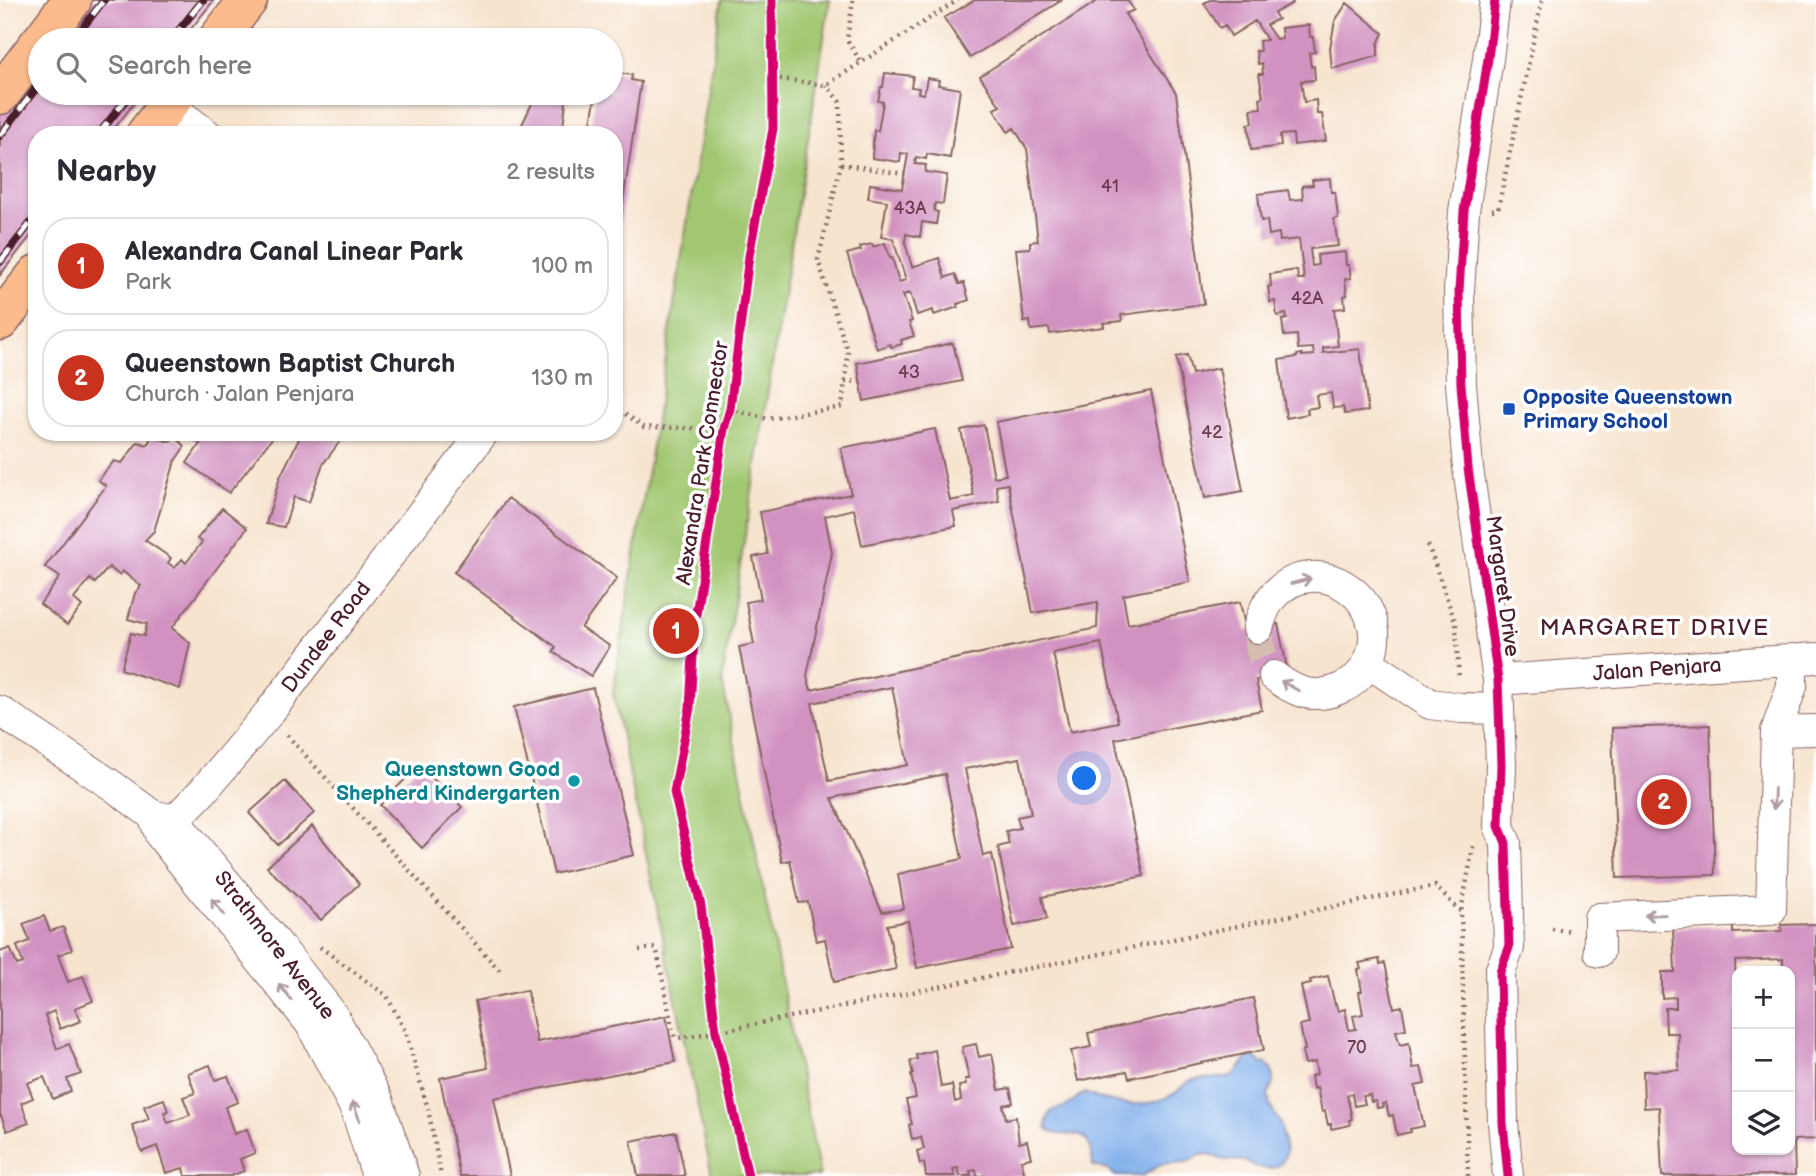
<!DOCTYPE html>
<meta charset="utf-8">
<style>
:root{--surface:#fff;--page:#f2f2f3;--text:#2b2b33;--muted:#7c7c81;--line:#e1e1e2;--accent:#c8321e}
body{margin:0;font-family:"Balsamiq Sans",sans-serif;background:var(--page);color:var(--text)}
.controls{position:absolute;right:21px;bottom:21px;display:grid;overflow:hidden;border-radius:14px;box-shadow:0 2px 5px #0004}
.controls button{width:63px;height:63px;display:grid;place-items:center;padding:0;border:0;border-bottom:2px solid var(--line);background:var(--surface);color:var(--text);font:35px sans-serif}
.you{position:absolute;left:1085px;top:779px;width:24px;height:24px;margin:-18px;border:5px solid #fff;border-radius:50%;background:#1a73e8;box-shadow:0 0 0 10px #1a73e833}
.badge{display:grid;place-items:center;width:46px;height:46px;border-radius:50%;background:var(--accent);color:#fff;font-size:23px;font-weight:700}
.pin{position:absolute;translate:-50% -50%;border:4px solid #fff;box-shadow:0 2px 7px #0006}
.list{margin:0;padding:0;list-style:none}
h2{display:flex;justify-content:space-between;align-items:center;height:91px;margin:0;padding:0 28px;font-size:30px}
h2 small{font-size:23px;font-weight:400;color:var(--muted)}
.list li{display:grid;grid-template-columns:46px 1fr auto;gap:21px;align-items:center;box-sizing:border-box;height:98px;margin:0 14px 14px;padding:0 14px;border:2px solid var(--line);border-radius:28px}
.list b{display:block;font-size:26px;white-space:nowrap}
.list p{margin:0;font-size:23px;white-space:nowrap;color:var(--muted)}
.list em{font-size:23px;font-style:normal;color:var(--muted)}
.icon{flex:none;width:38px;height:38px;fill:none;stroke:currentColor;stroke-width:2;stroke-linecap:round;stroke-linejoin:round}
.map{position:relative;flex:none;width:1816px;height:1176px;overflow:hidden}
.search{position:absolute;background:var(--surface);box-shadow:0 2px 5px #0004;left:28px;top:28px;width:595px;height:77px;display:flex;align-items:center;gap:18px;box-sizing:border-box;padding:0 24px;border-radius:38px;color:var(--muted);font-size:26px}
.panel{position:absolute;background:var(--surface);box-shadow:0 2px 5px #0004;left:28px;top:126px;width:595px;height:315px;border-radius:28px}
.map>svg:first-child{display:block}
</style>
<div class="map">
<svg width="1816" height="1176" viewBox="0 0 1816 1176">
<rect width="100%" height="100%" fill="#fff"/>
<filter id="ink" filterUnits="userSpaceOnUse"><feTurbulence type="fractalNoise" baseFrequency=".0143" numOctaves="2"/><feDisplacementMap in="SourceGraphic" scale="14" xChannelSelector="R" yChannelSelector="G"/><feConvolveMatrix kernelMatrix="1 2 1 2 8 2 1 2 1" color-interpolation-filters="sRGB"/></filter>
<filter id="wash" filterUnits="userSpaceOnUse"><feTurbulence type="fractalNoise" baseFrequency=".00686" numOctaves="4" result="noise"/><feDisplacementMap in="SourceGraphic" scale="28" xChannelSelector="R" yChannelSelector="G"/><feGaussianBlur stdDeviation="1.57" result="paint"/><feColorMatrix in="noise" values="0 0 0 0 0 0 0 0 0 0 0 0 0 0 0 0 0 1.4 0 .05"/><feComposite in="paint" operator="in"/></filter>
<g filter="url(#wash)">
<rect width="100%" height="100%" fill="#f7e4cf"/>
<!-- green -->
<path fill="#a1c771" stroke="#76734e" stroke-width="2" d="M722,0H830L722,680L820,1176H712L613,693Z"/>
<!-- water -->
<path fill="#80afeb" stroke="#65678b" stroke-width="2" d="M1255,1056L1262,1064L1266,1063L1271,1068L1273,1076V1083L1268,1095L1270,1106L1280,1123L1286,1151L1284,1158L1280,1165L1269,1169L1257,1167L1245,1161L1224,1160L1209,1154L1201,1155L1187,1162L1162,1164L1142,1176H1116L1108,1170L1093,1166C1090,1114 1063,1147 1046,1127C1049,1102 1057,1113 1070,1104C1077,1099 1077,1096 1085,1093C1113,1106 1146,1110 1175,1093C1181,1089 1185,1082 1192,1080C1204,1077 1219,1080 1230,1076C1242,1071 1241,1059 1255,1056Z"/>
<g id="blocks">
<!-- building -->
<path fill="#d292c1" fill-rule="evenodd" d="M85,0H214L182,40H54Z
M975,0H1062L970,58L944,18Z
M1099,0H1127L1134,10L1125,14L1176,93L1204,304L1121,315L1122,321L1103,323L1104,327L1050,334L1049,328L1031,330L1030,321L1024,322L1016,249L1030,248V242L1038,241L1027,149L1014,128L1008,132L994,109L1000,106L980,76Z
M1210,0H1291L1293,3L1274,13L1278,19L1266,25L1276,39L1282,38L1281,28L1309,25L1310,37H1313L1315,52L1309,53L1311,67L1314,66L1315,80L1301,81L1304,102L1316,100L1317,114H1322L1326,141L1294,145L1293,134L1280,135L1281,146L1251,150L1248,124L1253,123L1251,109L1261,108L1260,98L1263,97L1259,74H1263L1262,63L1258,64L1256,51H1260L1259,41L1267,40L1255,21L1231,36L1225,25L1220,28L1204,3Z
M1347,3L1383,33L1378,44V56L1332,69L1330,48L1335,21Z
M40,58V93H142L109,135H37V228L0,275V109Z
M611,72L632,75L631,80L641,82L616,249H614V135H589L596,93H611Z
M885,73L913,76L911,87L919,88L918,93L924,94L927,78L939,80L938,85L960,89L950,158L927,154L926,159L916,157L915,164L926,165L925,172L947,175L943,204L935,203L934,211L938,212L936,224L922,222L920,237L906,234L905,243L912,267L939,258L945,278L955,274L959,284L964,283L969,300L957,304L958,307L934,315L933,310L917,315L910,293L903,295L912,321L909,322L914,336L901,340L902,344L891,347L890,344L877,349L847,254L861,250L860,247L872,244L873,247L885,243L890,258L892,257L899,282L906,280L893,239L881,237L887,201L868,198L870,184L902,189L908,154L901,153L900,162L872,158L874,130L878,131L883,102L878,101L881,87H883Z
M537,93H567L562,135H517Z
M1330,178L1331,192H1335L1338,218L1334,219L1338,246L1310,249L1312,266L1318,265L1317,255L1345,252L1346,265H1349L1351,278L1345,279L1347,295L1344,296L1345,308L1334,309L1338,346L1323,348V353L1360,349L1368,411L1345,414L1343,407L1333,408L1331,393L1316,395L1318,407L1307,409L1308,414L1286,418L1279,360L1297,357V355L1302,354V356L1314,355L1313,348L1298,349L1297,335L1284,336L1282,320L1287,319L1286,314L1277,316L1275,301L1270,302L1268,287L1271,286L1270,274L1297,270L1298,279H1304L1299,239L1280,241L1279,233L1269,235L1267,220L1261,221L1258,194L1288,190L1290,200L1303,199L1302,186L1313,185L1312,180Z
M953,343L962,381L864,401L857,363Z
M1187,355L1192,374L1219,368L1243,491L1205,498L1176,357Z
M1151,391L1190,582L1123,595L1128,624L1240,602L1246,630L1278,624L1288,673L1256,680L1262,710L1115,739L1144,876L1042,897L1047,919L1014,926L998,847L1009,844L1006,831L1020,828L1017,817L1031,814L1020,758L965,769L983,856L992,854L1011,949L917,968L908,921L887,925L896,969L834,982L825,939L816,941L808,902L799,903L790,860L782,862L739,647L754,644L746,602L761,599L753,557L768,554L760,512L851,494L841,448L935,429L950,501L974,496L961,430L984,425L994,477L1006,475L996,422ZM1008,484L1033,613L1098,602L1097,628L811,690L807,676L832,553L825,516L854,509L862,545L956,526L953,511L999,501L996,486ZM1101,643L1118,722L1070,732L1053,653ZM892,687L908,765L829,781L812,703ZM945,774L962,859L898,874L904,909L882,912L832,798Z
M185,432H277L229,493L187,463L200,444Z
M290,432H347L323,464L309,502L294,497L284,527L266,524L280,477L299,439Z
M152,433L162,436L160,439L170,442L174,436L185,446L175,461L154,531L145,540L171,558L168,563L175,568L182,559L186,563L202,542L197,539L222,508L247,528L172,628L190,643L180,689L121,669L131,633L144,636L147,624L128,619L135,593L141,586L122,571L119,575L109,567L95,583L90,579L74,599L82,606L67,625L40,604L60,577L45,567L106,486L98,480L114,461L122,463L138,442L148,445Z
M508,498L617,578L581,628L610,646L591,676L553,652L556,647L454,572Z
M593,688L634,855L554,874L514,707Z
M1710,725L1715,875L1617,878L1612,728Z
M419,765L462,807L422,848L380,805Z
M285,781L314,813L278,845L249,813Z
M312,826L359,884L321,920L267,867Z
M44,916L50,931L63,927L72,950L58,955L68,982L83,976L93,1001L75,1008L81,1021L60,1029L54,1011L45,1015L57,1049L69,1044L81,1074L67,1079L71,1091L53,1099L44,1077L27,1083L33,1098L21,1103L29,1123L7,1131L1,1116H0V952L10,948L17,965L23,963L17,946L30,941L23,924Z
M1816,924V1139L1794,1140L1795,1175L1662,1176L1659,1107L1644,1108L1643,1071L1679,1070L1678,1033H1666L1665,1008H1676V997L1662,998V972H1675L1673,928L1733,926V933L1782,931L1781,925ZM1783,959V971H1790V1150H1737V1019L1735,961Z
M1379,959L1380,964L1385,963L1394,1008L1402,1006L1406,1029L1396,1031L1400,1045L1409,1043L1413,1068L1421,1067L1425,1084L1415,1086L1424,1126L1410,1129L1411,1132L1397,1135L1393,1115L1389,1116L1386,1103L1382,1104L1383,1107L1377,1108L1376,1101L1371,1102L1370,1095L1363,1096L1365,1104L1354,1106L1352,1094L1347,1095L1352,1119L1349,1120L1350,1125L1331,1129V1124L1328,1125L1325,1111L1322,1112L1317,1088L1313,1089L1311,1076L1317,1074L1315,1062L1305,1064L1302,1051L1305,1050L1300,1025L1309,1023L1301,986L1311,984L1310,980L1328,976L1335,1005L1336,1004L1338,1011L1345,1009L1349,1030L1356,1029L1353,1016L1363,1014L1359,992L1362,991L1358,970L1361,969L1359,963Z
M527,990L537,1042L666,1016L675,1062L494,1098L510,1176H460L440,1078L488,1068L475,1001Z
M1253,998L1264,1050L1129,1078L1127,1071L1078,1081L1071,1051L1091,1047L1088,1033Z
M976,1044L979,1057L992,1054L999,1090L1010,1088L1013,1103L1003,1105L1006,1119L1016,1117L1019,1143L1027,1141L1031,1158L1021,1160L1025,1176H977L976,1170L970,1171L971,1176H960L958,1168L953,1169L955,1176H926L924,1163L920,1164L917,1151L924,1149L921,1137L912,1139L909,1125L912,1124L906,1100L916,1098L911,1075L913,1074L910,1061L917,1059L916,1055L935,1050L941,1087L952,1085L955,1102L961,1100L959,1086L966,1085L965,1079H969L962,1047Z
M210,1065L215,1080L228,1076L238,1102L225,1107L234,1134L247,1129L255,1153L240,1159L244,1171L231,1176H185L183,1168L166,1173L157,1146L142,1152L132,1125L149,1119L144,1106L164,1099L168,1111L164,1112L168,1123L190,1115L183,1097L195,1093L188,1073Z
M676,1132L685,1176H638L631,1141Z"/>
</g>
</g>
<g filter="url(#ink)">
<use href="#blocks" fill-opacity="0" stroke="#876464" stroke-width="2"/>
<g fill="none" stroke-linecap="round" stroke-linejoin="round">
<!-- minor-tunnel -->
<path stroke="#d4bdae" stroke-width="30" stroke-dasharray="30 15" stroke-linecap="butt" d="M1258,628C1258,647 1263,661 1274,676"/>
<defs>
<path id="minor" d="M1495,0L1488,59L1464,211L1459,291L1461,384L1468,468L1498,680L1501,765L1499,826L1506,843L1509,948L1500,972L1503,1123L1508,1176
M168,105L208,135
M1258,628C1262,616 1265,604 1275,594C1317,550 1390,598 1371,655C1366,670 1354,684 1339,689C1314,700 1294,692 1274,676
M1792,659V686L1776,731L1816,730
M1369,663L1430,704L1461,708L1499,709
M1498,680L1816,658
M0,711L113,786L152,815L174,820L279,946L333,1015L378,1100L404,1176
M154,818L160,835L310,1023L356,1110L377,1176
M162,833L203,791L268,714L484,432
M1599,952V918L1771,910L1776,731"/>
<path id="major" d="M42,40L72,0
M217,40L248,0
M0,95L40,42
M145,135L177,93
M0,321L37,274"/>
</defs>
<!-- minor casing -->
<use href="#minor" stroke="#876464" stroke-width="32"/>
<!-- major casing -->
<use href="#major" stroke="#876464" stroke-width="41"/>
<!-- path -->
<path stroke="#876464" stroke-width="4.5" stroke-dasharray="2 5" stroke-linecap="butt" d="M853,0L847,40L861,62
M773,78L826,85L958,0
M841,164L904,174
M1492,210L1498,209L1542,0
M845,382L860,381
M614,406L644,427L724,429
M730,409L768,419L842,407L848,353L818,260L841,164L840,102L826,85
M1428,545L1456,624L1459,680
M287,735L501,972
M1552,929L1572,931
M320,947L387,996L406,1033L428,1109L441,1176
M639,950L655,948L657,951L673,1032L675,1037L679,1038L716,1032L1435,886L1461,912
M1468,1176L1461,912L1474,842"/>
<!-- minor -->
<use href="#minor" stroke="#fff" stroke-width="30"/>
<!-- major -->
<use href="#major" stroke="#fbbb8d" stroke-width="38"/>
<defs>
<path id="rail" d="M73,40L104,0
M171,40L203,0
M98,135L131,93
M0,136L40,83
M0,262L37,215"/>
</defs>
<!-- rail casing -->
<use href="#rail" stroke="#4a1f2b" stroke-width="8"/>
<!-- rail -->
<use href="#rail" stroke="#fff" stroke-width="5" stroke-dasharray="16" stroke-linecap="butt"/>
<defs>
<path id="cycleway" d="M1495,0L1488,59L1464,211L1459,291L1461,384L1468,468L1498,680L1501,765L1499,826L1506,843L1509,948L1500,972L1503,1123L1508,1176
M748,1176L716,1032L701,906L674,792L690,708L695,621L724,429L730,409L749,256L773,129L772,0"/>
</defs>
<!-- cycleway casing -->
<use href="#cycleway" stroke="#fff" stroke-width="13"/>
<!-- cycleway -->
<use href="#cycleway" stroke="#d6006c" stroke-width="9"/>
</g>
<!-- one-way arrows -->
<defs><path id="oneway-shaft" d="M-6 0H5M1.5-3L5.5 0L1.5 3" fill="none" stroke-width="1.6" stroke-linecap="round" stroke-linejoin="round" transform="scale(1.75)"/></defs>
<g stroke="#ae9aa0">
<use href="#oneway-shaft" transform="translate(1301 581) rotate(-14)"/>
<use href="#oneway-shaft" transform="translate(1290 686) rotate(-151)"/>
<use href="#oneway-shaft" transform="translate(1774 799) rotate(92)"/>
<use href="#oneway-shaft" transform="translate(218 907) rotate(-129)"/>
<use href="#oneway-shaft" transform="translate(1655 915) rotate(178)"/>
<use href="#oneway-shaft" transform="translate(285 992) rotate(-128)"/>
<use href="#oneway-shaft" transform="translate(356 1111) rotate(-112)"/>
</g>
</g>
<!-- markers -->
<rect fill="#1a4fb4" stroke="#fff" stroke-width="2.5" x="1502" y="402" width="14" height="14" rx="3.5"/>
<circle fill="#0f9aa8" stroke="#fff" stroke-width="2.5" cx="574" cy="781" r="7"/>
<g text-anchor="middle" stroke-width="7" stroke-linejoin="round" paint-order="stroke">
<!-- number labels -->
<g font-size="18" fill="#6c3c50">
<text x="1110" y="192">41</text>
<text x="910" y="214">43A</text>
<text x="1307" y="304">42A</text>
<text x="909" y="378">43</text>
<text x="1212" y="438">42</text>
<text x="1357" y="1053">70</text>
</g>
<!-- transit labels -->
<g font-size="21" font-weight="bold" fill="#164399" stroke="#fff" text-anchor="start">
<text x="1523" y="404">Opposite Queenstown<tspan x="1523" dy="24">Primary School</tspan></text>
</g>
<!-- street labels -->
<g font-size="21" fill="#4a1f2b" stroke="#fff">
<text transform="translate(702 463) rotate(-81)" y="7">Alexandra Park Connector</text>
<text transform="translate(1503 586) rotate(82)" y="7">Margaret Drive</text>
<text transform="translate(326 637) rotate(-53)" y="7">Dundee Road</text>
<text transform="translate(1657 669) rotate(-4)" y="7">Jalan Penjara</text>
<text transform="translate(275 945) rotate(52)" y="7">Strathmore Avenue</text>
</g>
<!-- culture labels -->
<g font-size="21" font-weight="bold" fill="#0d838f" stroke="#fff" text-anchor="end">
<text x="560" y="776">Queenstown Good<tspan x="560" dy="24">Shepherd Kindergarten</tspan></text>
</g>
<!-- neighbourhood labels -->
<g font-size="23" letter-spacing="2" fill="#4a1f2b" stroke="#fff">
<text x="1655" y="635">MARGARET DRIVE</text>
</g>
</g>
</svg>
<div class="controls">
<button>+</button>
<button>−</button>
<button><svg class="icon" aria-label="layers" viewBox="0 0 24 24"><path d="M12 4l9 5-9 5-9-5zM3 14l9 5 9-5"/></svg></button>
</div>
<div class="you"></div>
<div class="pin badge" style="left:676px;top:631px">1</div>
<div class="pin badge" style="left:1664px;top:802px">2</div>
<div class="search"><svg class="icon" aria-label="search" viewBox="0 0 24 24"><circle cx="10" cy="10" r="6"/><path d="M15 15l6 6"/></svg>Search here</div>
<section class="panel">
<h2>Nearby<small>2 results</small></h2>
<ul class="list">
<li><span class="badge">1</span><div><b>Alexandra Canal Linear Park</b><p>Park</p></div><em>100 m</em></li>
<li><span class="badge">2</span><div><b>Queenstown Baptist Church</b><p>Church · Jalan Penjara</p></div><em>130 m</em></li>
</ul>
</section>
</div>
